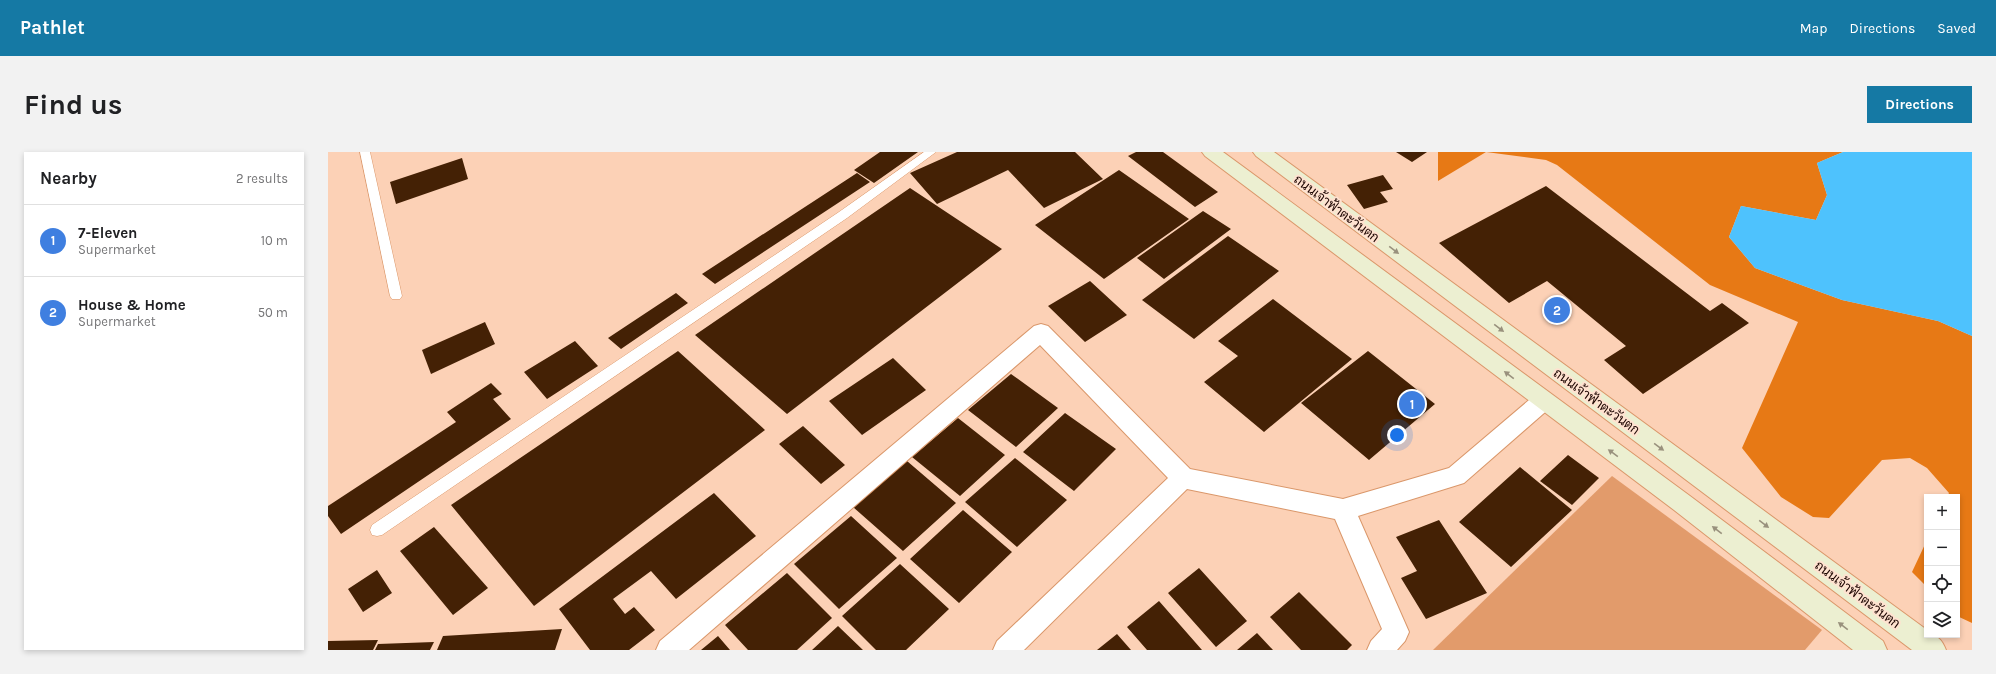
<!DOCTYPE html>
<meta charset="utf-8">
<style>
:root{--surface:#fff;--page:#f2f2f2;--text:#202124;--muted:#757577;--line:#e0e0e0;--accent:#1579a4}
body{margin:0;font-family:Karla,Sarabun,sans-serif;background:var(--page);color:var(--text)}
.controls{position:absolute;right:12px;bottom:12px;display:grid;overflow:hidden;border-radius:0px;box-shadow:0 2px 6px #0003}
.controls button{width:36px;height:36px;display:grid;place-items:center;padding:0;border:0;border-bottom:1px solid var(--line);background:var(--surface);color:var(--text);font:20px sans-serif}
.you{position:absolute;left:1069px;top:283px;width:14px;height:14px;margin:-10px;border:3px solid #fff;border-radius:50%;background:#1a73e8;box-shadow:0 0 0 6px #1a73e833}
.badge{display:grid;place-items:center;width:26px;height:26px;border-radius:50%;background:var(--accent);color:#fff;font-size:13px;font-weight:700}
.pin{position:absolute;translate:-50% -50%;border:2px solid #fff;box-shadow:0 1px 4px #0006}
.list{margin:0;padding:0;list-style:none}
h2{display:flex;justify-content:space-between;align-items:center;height:52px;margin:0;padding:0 16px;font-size:17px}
h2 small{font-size:13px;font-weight:400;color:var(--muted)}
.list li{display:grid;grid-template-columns:26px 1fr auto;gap:12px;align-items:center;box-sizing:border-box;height:72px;padding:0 16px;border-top:1px solid var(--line)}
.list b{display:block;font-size:15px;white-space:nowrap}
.list p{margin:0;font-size:13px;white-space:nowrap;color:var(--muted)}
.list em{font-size:13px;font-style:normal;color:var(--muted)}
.icon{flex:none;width:22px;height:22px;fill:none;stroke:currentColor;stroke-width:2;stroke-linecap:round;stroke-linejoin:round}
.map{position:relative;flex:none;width:1644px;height:498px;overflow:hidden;border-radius:0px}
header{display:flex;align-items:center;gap:24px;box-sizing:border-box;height:56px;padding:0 20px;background:var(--accent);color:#fff}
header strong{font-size:19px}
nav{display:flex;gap:22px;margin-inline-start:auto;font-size:14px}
.intro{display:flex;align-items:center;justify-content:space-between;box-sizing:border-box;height:96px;padding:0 24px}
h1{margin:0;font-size:28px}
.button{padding:10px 18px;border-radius:0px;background:var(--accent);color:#fff;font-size:14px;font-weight:700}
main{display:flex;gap:24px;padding:0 24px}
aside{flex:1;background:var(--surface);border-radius:0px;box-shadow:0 2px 6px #0003}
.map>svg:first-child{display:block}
</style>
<header>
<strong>Pathlet</strong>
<nav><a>Map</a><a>Directions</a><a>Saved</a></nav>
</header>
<div class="intro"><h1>Find us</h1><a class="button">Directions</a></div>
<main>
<aside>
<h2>Nearby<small>2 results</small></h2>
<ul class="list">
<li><span class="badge" style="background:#3f7fe0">1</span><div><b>7-Eleven</b><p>Supermarket</p></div><em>10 m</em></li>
<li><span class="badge" style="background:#3f7fe0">2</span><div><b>House &amp; Home</b><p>Supermarket</p></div><em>50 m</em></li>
</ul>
</aside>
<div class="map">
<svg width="1644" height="498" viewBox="0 0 1644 498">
<rect width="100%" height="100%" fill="#fcd1b6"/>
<!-- green -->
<path fill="#e29b6b" d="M1284,324L1494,478L1477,498H1105Z"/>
<!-- forest -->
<path fill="#e77915" d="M1110,0H1158L1110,29Z
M1158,0H1515L1489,11L1499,43L1488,68L1413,54L1401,85L1427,116L1514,148L1610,169L1644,184V471L1629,464V345H1619L1621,341L1599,316L1582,306L1554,308L1501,366L1485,365L1453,345L1414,296L1470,170L1382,133L1229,13L1218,8Z
M1599,388V435L1584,420Z"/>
<!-- water -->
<path fill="#4ec2fd" d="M1515,0H1644V184L1610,169L1514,148L1427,116L1401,85L1413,54L1488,68L1499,43L1489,11Z"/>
<!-- building -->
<path fill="#442105" d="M552,0H590L546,31L526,18Z
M629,0H747L775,27L716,56L680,18L609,52L582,21Z
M808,0H835L890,40L867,55L800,4Z
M1068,0H1099L1084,10Z
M134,6L140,27L68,52L62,30Z
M791,18L861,67L776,127L707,73Z
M529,21L542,30L387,132L374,122Z
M1055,23L1065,37L1052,40L1060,50L1036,57L1019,33Z
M1218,34L1382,159L1394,151L1421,171L1315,242L1276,208L1298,194L1219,129L1181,151L1111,91Z
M582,36L674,97L459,262L367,183Z
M875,59L903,77L836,127L809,106Z
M900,84L951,119L866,187L814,148Z
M762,129L799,163L757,190L720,154Z
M348,141L360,151L293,197L280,186Z
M945,147L1024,207L936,280L876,230L910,204L890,189Z
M157,170L167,192L103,222L94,198Z
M247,189L270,214L219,247L196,220Z
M350,199L437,278L206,454L123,353Z
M1040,199L1107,252L1041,308L973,251Z
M565,206L598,238L534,283L501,249Z
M683,222L730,256L688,295L640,258Z
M163,231L174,242L165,247L183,267L13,382L0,364V354L128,270L119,260Z
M737,261L788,297L746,339L695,300Z
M630,266L677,303L632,344L584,305Z
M475,274L517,313L493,332L451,292Z
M1240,303L1271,326L1244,353L1212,329Z
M687,306L739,348L689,395L637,350Z
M579,309L628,351L575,399L525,355Z
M1192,315L1244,358L1183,415L1131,370Z
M386,341L428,384L348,447L323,419L285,447L297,462L306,455L327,478L301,498H262L231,457Z
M635,358L684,400L631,451L582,407Z
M523,364L569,406L511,457L466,412Z
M1111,368L1159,441L1098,467L1073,426L1089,419L1068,385Z
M106,375L160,436L125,463L72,399Z
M572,412L621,457L578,498H548L514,464Z
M871,416L919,469L888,495L840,441Z
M49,418L64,441L35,460L20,437Z
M459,421L504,466L469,498H420L397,473Z
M971,440L1024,493L1019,498H973L942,465Z
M831,449L874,498H819L799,475Z
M510,474L535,498H484Z
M234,477L227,498H109L115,484Z
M929,481L945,498H909Z
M789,482L803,498H769Z
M390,484L402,498H373Z
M50,488L45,498H0V489Z
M106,490L102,498H47L50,492Z"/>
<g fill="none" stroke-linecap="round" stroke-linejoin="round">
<defs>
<path id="service" d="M32,0H42L74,144L72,147H64L62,144Z
M596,0H608L519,66L54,383L49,384L44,383L42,378L44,373L511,60Z"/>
<path id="minor" d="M713,172L720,174L862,317L1015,347L1121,316L1207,243L1215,240L1223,243L1226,249L1223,255L1136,331L1030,364L1081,480L1077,489L1069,498H1039L1043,489L1054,477L1007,367L859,337L696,498H665L669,489L840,326L712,193L361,498H328L332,489L706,174Z"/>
<path id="secondary" d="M874,0H895L1362,344L1555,489L1559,498H1525L1346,358L877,4Z
M925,0H946L1599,478V483C1610,483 1614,488 1618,498H1584L928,4Z"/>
</defs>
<!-- service casing -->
<use href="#service" stroke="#da976a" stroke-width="1"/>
<!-- minor casing -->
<use href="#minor" stroke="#da976a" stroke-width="2"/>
<!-- secondary casing -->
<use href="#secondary" stroke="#da976a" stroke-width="2"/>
<!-- service -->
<use href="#service" fill="#fff" fill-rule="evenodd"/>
<!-- minor -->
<use href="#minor" fill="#fff" fill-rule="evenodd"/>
<!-- secondary -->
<use href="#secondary" fill="#ecefd1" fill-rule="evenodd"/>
</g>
<!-- one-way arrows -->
<defs><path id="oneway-solid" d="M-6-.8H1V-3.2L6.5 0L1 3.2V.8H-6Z"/></defs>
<g fill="#99917d">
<use href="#oneway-solid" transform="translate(1066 98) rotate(37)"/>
<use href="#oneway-solid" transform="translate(1171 176) rotate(37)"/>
<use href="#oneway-solid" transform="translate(1181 223) rotate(-143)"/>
<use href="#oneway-solid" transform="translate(1331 295) rotate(36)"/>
<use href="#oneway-solid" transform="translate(1285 301) rotate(-144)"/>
<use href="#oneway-solid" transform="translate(1436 372) rotate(37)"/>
<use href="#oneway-solid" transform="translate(1389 378) rotate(-143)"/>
<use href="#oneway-solid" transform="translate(1515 474) rotate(-143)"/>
</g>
<g text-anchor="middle" stroke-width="4" stroke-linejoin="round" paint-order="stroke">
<!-- street labels -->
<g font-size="13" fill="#1c0500" stroke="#ffe2d0">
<text transform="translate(1009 56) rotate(37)" y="5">ถนนเจ้าฟ้าตะวันตก</text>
<text transform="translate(1269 249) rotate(36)" y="5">ถนนเจ้าฟ้าตะวันตก</text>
<text transform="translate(1530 442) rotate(37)" y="5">ถนนเจ้าฟ้าตะวันตก</text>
</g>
</g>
</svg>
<div class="controls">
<button>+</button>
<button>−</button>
<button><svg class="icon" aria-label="locate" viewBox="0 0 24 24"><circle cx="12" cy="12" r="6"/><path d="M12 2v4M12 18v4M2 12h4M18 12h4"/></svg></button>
<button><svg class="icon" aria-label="layers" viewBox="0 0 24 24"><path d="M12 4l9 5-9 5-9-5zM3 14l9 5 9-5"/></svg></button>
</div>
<div class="you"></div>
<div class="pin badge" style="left:1084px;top:252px;background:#3f7fe0">1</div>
<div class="pin badge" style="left:1229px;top:158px;background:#3f7fe0">2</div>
</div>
</main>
